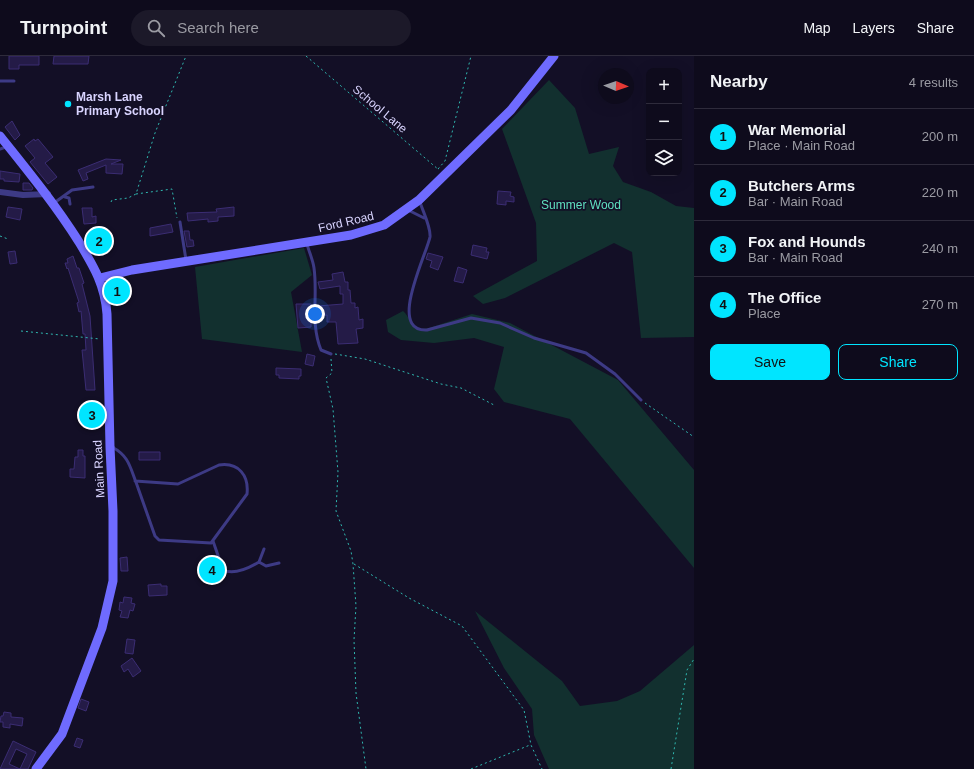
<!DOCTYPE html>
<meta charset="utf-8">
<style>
:root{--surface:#0e0b1c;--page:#1c1929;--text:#f1f3f6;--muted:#9b9ba3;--line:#2e2b3b;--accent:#00e5ff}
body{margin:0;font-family:Helvetica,sans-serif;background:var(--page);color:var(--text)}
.controls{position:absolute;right:12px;top:12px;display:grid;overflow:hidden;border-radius:8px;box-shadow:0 4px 16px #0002}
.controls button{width:36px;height:36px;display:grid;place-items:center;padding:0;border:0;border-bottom:1px solid var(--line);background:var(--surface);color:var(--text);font:20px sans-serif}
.compass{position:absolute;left:598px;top:12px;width:36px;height:36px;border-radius:50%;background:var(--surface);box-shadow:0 4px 16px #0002;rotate:92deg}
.you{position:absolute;left:315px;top:258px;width:14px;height:14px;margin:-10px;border:3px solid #fff;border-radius:50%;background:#1a73e8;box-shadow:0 0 0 6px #1a73e833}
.badge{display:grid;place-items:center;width:26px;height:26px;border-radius:50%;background:var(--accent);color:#111;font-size:13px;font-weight:700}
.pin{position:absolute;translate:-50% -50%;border:2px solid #fff;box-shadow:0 1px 4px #0006}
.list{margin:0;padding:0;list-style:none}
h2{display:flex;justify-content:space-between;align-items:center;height:52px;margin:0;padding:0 16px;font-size:17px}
h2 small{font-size:13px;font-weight:400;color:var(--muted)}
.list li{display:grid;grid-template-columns:26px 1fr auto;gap:12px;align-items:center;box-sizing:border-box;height:56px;padding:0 16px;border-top:1px solid var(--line)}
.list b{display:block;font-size:15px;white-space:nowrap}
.list p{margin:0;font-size:13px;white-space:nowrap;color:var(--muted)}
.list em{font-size:13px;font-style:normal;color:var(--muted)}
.actions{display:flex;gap:8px;padding:12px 16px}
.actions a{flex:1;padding:9px 0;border:1px solid var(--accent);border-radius:8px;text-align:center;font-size:14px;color:var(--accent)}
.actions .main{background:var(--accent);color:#111}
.icon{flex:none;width:22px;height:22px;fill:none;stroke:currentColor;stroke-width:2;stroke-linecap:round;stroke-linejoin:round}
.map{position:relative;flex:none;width:694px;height:713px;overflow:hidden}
header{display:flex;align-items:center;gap:24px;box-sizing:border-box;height:56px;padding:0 20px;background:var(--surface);border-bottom:1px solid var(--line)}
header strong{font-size:19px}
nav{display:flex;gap:22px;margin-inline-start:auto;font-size:14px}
.search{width:280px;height:36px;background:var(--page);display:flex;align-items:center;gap:10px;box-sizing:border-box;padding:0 14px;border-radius:22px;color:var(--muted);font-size:15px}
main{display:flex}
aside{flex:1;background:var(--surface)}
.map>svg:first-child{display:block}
</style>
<header>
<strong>Turnpoint</strong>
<div class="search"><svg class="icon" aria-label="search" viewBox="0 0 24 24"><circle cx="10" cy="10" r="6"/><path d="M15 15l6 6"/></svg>Search here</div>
<nav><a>Map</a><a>Layers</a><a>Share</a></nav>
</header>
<main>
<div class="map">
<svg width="694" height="713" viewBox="0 0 694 713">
<rect width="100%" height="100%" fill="#130f26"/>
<!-- green -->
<path fill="#12302f" d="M549,24L575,52L589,98L619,91L613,110L623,126L651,136L676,150L694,152V281L641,282L632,196L614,187L505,242L483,248L473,240L537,205L536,167L502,73Z
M304,192L312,219L291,236L302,296L202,283L195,211Z
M403,255C410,261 410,268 417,274L429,272L472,258L510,267L618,324L694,414V512L570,363L504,346L494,333L504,291L474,282L434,287L401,284L388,276L386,264Z
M475,555L562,625L580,650L617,645L640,635L694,589V713H549L534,679L532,653L504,612Z"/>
<!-- building -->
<path fill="#241b47" stroke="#3b2d73" d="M9,0H39V9H19V13H9Z
M54,0H89L88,8H53Z
M12,65L20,79L15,84L5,71Z
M34,83L35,85L38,83L53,101L45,107L57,121L48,128L30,106L35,102L25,90Z
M106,103L121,104L111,108H123L122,118L106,117V109L86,117L88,123L83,125L78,114Z
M0,115L20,118L19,126L4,125V123H0Z
M23,127H29L33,132L32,134H23Z
M498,135L511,136L510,140L514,141V146L506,145V149L497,148Z
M8,151L22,153L20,164L6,161Z
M234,151V160L218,161V165L208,166V163L188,165L187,157L217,156L216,153Z
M82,152H92V161L96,160V167L84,168Z
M171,168L173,176L150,180V172Z
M106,173L107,178L103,179L104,192L96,193L94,174Z
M184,175H189L190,184H193L194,190L187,191Z
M473,189L487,192L486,196H489L487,203L471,199Z
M15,195L17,207L10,208L8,196Z
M428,197L443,201L438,214L430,211L432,205L426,203Z
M73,200L77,212H79L84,227L82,228L90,260L95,334H86L82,294H86L85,278H83L81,255L79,256L77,247L79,246L68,212L67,213L65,207H68L67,203Z
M458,211L467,214L463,227L454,225Z
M343,216L345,226H348V234H350L351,247H355V252L358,251L359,264L363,263V272L356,273L358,287L338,288L336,266H327V259L318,260V250L343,248V238H340V230L320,233L318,226L333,224L332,218Z
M296,248H311V271L298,272Z
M307,298L315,300L313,310L305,308Z
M276,312L301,313V320H299V323L279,322V319H276Z
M95,345L99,364L88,369L84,354L89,353L88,346Z
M78,394H83V400H85V422L70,421V413H74L75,401H78Z
M139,396H160V404H139Z
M127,501L128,515H121L120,502Z
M215,506L218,516L206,520L204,515L209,513L208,509Z
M161,528V530H167V539L149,540L148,529Z
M124,541L132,542L131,547L135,548L133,555L130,554L128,562L120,561L122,555L119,554L120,546L123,547Z
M127,583L135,584L133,598L125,597Z
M132,602L141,615L133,621L128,613L124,616L121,610Z
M81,643L89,646L86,655L78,652Z
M4,656L11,657V661L23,662L22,670L10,668V672L3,671V666H0L1,660H3Z
M77,682L83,684L80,692L74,690Z
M13,685L36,696L28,713H20L27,698L16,693L9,708L20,713H0Z"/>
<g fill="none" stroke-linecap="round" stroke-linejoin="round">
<!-- path -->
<path stroke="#2fb8b0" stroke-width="1" stroke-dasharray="2 3" stroke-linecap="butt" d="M306,0L439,114
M438,113L445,105L471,0
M136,138L172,133L177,162
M111,146L112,144L128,142L136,138L155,77L186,0
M0,180L8,183
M21,275L100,283
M335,298L365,303L441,328L461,332L494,349
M331,303L332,317L326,322L333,353L338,416L336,455L351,495L353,508L356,550L354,584L356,637L366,713
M645,347L694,381
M354,508L409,542L462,570L524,654L531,689L542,713
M471,713L530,689
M671,713L687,614L694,603"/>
<!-- lane -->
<path stroke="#3d3a85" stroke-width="3" d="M0,25H14
M0,93L6,91
M65,141L69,142L70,148
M420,146C423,156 431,171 430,181C426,200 387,276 427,274L471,262L500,267L534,282L586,297L615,318L641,344
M54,147L72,134L93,131
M408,154L424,162
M180,166L186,204
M307,188C309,196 313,204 314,212C318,240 310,267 321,294L331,298
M112,391C129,400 130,411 137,429L155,480L159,484L211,487L247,438C249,420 239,406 219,409L178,428L135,425
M213,485L223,514C234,519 249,512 259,506L264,493
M259,506L266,510L279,507"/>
<!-- street -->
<path stroke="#3d3a85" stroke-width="6" d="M0,136L23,139L48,138"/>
<!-- secondary -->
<path stroke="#6f6bff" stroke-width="9" d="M0,80C28,115 55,148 79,186C94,211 105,229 107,258L110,391L113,455V525L102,572L62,678L36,713
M100,222L132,214L351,179L384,169L419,144L511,54L554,0"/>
</g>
<!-- markers -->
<circle fill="#00e5ff" stroke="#130f26" stroke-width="1.5" cx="68" cy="48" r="4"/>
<g text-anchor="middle" stroke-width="3.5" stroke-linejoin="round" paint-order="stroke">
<!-- poi labels -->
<g font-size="12" font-weight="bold" fill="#d9d4ff" stroke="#130f26" text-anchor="start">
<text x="76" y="45">Marsh Lane<tspan x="76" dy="14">Primary School</tspan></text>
</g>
<!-- street labels -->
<g font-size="12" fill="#d9d4ff" stroke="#130f26">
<text transform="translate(380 53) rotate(40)" y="4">School Lane</text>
<text transform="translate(346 166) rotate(-13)" y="4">Ford Road</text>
<text transform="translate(99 413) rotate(-93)" y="4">Main Road</text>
</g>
<!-- park labels -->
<g font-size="12" fill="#5fe0c0" stroke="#130f26">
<text x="581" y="153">Summer Wood</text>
</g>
</g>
</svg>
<div class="controls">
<button>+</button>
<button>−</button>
<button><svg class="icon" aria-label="layers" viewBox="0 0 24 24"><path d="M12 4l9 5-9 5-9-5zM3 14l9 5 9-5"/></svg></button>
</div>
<svg class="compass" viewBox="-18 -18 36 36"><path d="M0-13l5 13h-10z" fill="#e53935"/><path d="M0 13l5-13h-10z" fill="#9b9ba3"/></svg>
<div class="you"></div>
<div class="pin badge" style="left:117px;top:235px">1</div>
<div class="pin badge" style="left:99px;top:185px">2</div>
<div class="pin badge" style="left:92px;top:359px">3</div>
<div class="pin badge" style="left:212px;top:514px">4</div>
</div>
<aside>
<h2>Nearby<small>4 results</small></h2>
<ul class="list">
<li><span class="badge">1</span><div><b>War Memorial</b><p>Place · Main Road</p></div><em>200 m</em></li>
<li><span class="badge">2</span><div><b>Butchers Arms</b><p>Bar · Main Road</p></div><em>220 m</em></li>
<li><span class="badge">3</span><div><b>Fox and Hounds</b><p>Bar · Main Road</p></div><em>240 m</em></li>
<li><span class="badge">4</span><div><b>The Office</b><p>Place</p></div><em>270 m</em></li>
</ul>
<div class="actions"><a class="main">Save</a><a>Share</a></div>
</aside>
</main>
